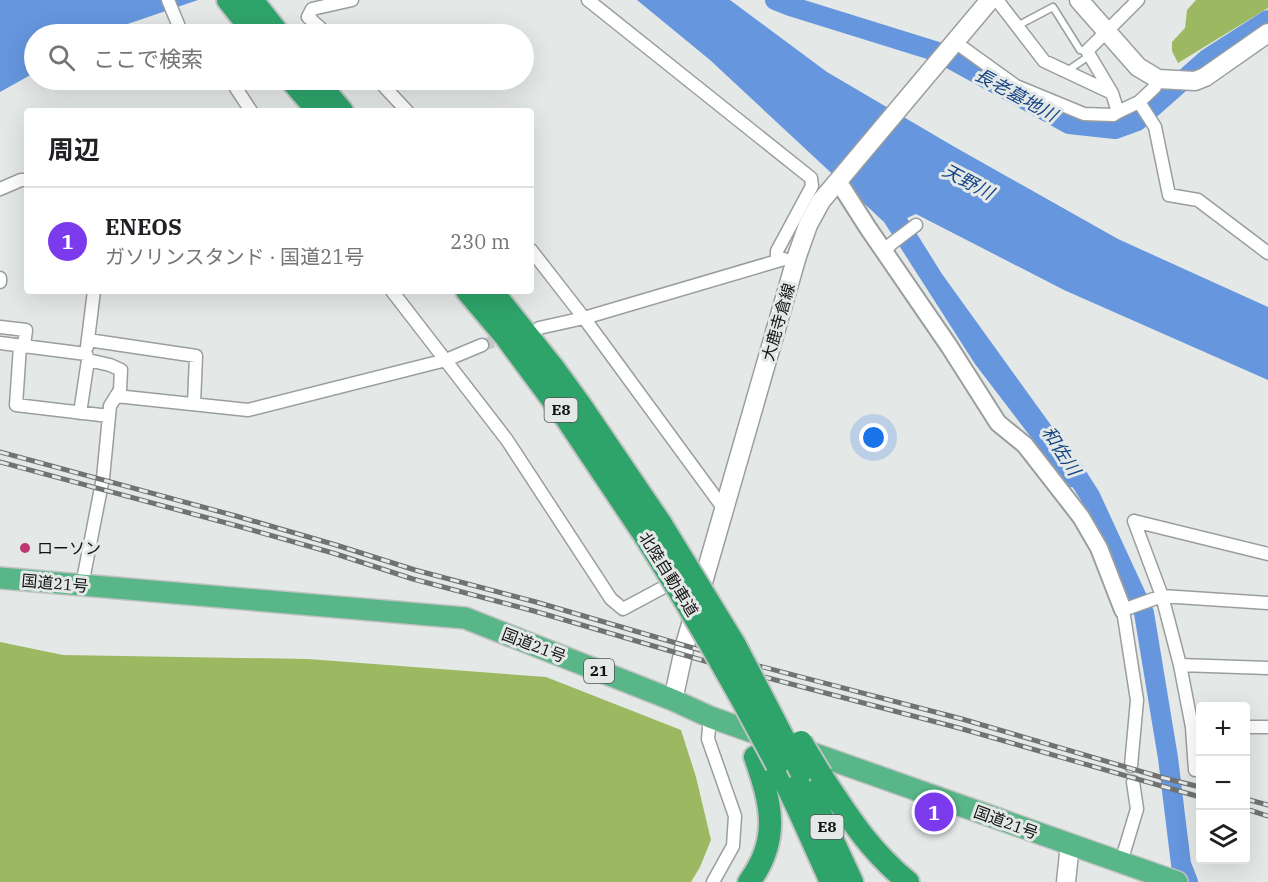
<!DOCTYPE html>
<html lang="ja">
<meta charset="utf-8">
<style>
:root{--surface:#fff;--page:#f2f2f2;--text:#202124;--muted:#757577;--line:#e0e0e0;--accent:#7c3aed}
body{margin:0;font-family:"IBM Plex Serif","Noto Sans JP",serif;background:var(--page);color:var(--text)}
.controls{position:absolute;right:18px;bottom:18px;display:grid;overflow:hidden;border-radius:6px;box-shadow:0 6px 24px #0002}
.controls button{width:54px;height:54px;display:grid;place-items:center;padding:0;border:0;border-bottom:2px solid var(--line);background:var(--surface);color:var(--text);font:30px sans-serif}
.you{position:absolute;left:874px;top:438px;width:21px;height:21px;margin:-15px;border:4px solid #fff;border-radius:50%;background:#1a73e8;box-shadow:0 0 0 9px #1a73e833}
.badge{display:grid;place-items:center;width:39px;height:39px;border-radius:50%;background:var(--accent);color:#fff;font-size:20px;font-weight:700}
.pin{position:absolute;translate:-50% -50%;border:3px solid #fff;box-shadow:0 2px 6px #0006}
.list{margin:0;padding:0;list-style:none}
h2{display:flex;justify-content:space-between;align-items:center;height:78px;margin:0;padding:0 24px;font-size:26px}
h2 small{font-size:20px;font-weight:400;color:var(--muted)}
.list li{display:grid;grid-template-columns:39px 1fr auto;gap:18px;align-items:center;box-sizing:border-box;height:108px;padding:0 24px;border-top:2px solid var(--line)}
.list b{display:block;font-size:22px;white-space:nowrap}
.list p{margin:0;font-size:20px;white-space:nowrap;color:var(--muted)}
.list em{font-size:20px;font-style:normal;color:var(--muted)}
.icon{flex:none;width:33px;height:33px;fill:none;stroke:currentColor;stroke-width:2;stroke-linecap:round;stroke-linejoin:round}
.map{position:relative;flex:none;width:1268px;height:882px;overflow:hidden}
.search{position:absolute;background:var(--surface);box-shadow:0 6px 24px #0002;left:24px;top:24px;width:510px;height:66px;display:flex;align-items:center;gap:15px;box-sizing:border-box;padding:0 21px;border-radius:33px;color:var(--muted);font-size:22px}
.panel{position:absolute;background:var(--surface);box-shadow:0 6px 24px #0002;left:24px;top:108px;width:510px;height:186px;border-radius:6px}
.map>svg:first-child{display:block}
</style>
<div class="map">
<svg width="1268" height="882" viewBox="0 0 1268 882">
<rect width="100%" height="100%" fill="#e4e8e7"/>
<!-- forest -->
<path fill="#9cb961" d="M1196,0H1268V8L1178,63L1172,51V42L1185,28L1187,10Z
M0,642L63,655L308,659L546,677L681,730L696,777L711,840L700,867L691,882H0Z"/>
<!-- water -->
<path fill="#6596de" d="M0,0H198L110,30L103,34H34V73L0,92Z
M637,0H730L827,72L953,146L1118,239L1268,307V380L1064,290L916,214L907,218L942,274L1097,489L1069,487L975,364L884,222L710,60Z"/>
<!-- shadow -->
<path fill="#0003" d="M934,810L942,813L939,823L937,825L929,824L932,812Z"/>
<g fill="none" stroke-linecap="round" stroke-linejoin="round">
<!-- river -->
<path stroke="#6596de" stroke-width="20" d="M775,0L790,6L938,52L1069,124L1115,129L1137,121L1207,59L1268,20
M1071,466L1090,496L1144,613L1168,758L1181,864L1188,882"/>
</g>
<!-- building -->
<path fill="#c9cdce" stroke="#a7aaab" stroke-width="1.5" d="M931,812L941,815L938,826L927,825Z"/>
<g fill="none" stroke-linecap="round" stroke-linejoin="round">
<!-- minor-tunnel -->
<path stroke="#c4c8c7" stroke-width="12" stroke-dasharray="12 6" stroke-linecap="butt" d="M482,345L510,337"/>
<defs>
<path id="service" d="M1017,26L1053,7L1080,50L1087,51
M1067,71L1089,56"/>
<path id="minor" d="M168,0L180,29L185,34
M588,0L811,178L812,186L777,251V261
M997,0L1044,61L1112,93L1118,112
M327,34L308,17L312,9L352,0
M955,42L1016,86L1084,114L1113,115L1118,112L1139,102L1155,87L1158,79
M378,80L407,111
M232,82L251,111
M1112,93L1087,51L1138,0
M1139,102L1155,127L1169,195L1198,200L1268,253
M0,189L21,180H27
M531,250L584,318L724,509
M884,252L891,244L916,225
M0,278V282
M392,291L507,440L611,599L623,609L677,580
M0,327L26,330L24,346
M539,328L584,318L784,259
M88,340L196,356L194,404
M0,343L86,354L88,360L110,365L121,370L120,390L110,406L103,478L82,585
M20,346L16,405L109,416
M87,347L94,291
M116,396L248,410L446,360L482,345
M80,413L88,360
M1134,521L1162,596L1180,665L1192,727L1195,770
M1134,521L1268,554
M1180,665L1268,668
M710,717L708,739L735,816L733,846L713,882
M1246,727H1268
M1131,766L1137,700L1123,610L1162,596L1268,603
M1121,862L1137,809L1133,782"/>
<path id="tertiary" d="M838,181L868,228L949,346L998,423L1025,445L1081,517L1099,548L1123,610"/>
<path id="secondary" d="M1079,0L1138,67L1158,79L1195,81L1205,77L1268,33
M673,700L685,645L797,256L808,225L821,201L838,181L990,0
M1066,882L1070,844"/>
<path id="trunk" d="M0,578L465,618L673,700L710,717L1177,882"/>
<path id="motorway" d="M228,0L255,34
M252,0L279,34
M291,80L318,111
M316,80L342,111
M467,291L505,336L566,418L645,536
M492,291L552,366L581,406L661,524
M777,765L799,811L831,882
M801,772L852,882
M821,775C848,816 869,850 908,882
M749,882C781,839 771,803 755,757"/>
</defs>
<!-- service casing -->
<use href="#service" stroke="#9a9e9e" stroke-width="9"/>
<!-- minor casing -->
<use href="#minor" stroke="#9a9e9e" stroke-width="15"/>
<!-- tertiary casing -->
<use href="#tertiary" stroke="#9a9e9e" stroke-width="20"/>
<!-- secondary casing -->
<use href="#secondary" stroke="#9a9e9e" stroke-width="21"/>
<!-- trunk casing -->
<use href="#trunk" stroke="#c1c2c2" stroke-width="24"/>
<!-- motorway casing -->
<use href="#motorway" stroke="#c1c2c2" stroke-width="26"/>
<!-- service -->
<use href="#service" stroke="#fff" stroke-width="6"/>
<!-- minor -->
<use href="#minor" stroke="#fff" stroke-width="12"/>
<!-- tertiary -->
<use href="#tertiary" stroke="#fff" stroke-width="16"/>
<!-- secondary -->
<use href="#secondary" stroke="#fff" stroke-width="18"/>
<!-- trunk -->
<use href="#trunk" stroke="#58b688" stroke-width="21"/>
<!-- motorway -->
<use href="#motorway" stroke="#2ea46b" stroke-width="22"/>
<defs>
<path id="rail" d="M0,452L236,516L336,545L415,570L536,602L717,655L962,719L1160,777L1200,787
M0,462L234,525L333,553L413,579L534,611L715,664L959,728L1200,797
M1246,799L1268,805
M1246,809L1268,816"/>
</defs>
<!-- rail casing -->
<use href="#rail" stroke="#707372" stroke-width="5"/>
<!-- rail -->
<use href="#rail" stroke="#e4e8e7" stroke-width="3" stroke-dasharray="9" stroke-linecap="butt"/>
<defs>
<path id="motorway-bridge" d="M661,524L735,645L801,772
M645,536C692,610 736,686 777,765
M801,742L821,775"/>
</defs>
<!-- motorway-bridge casing -->
<use href="#motorway-bridge" stroke="#c1c2c2" stroke-width="26" stroke-linecap="butt"/>
<!-- motorway-bridge -->
<use href="#motorway-bridge" stroke="#2ea46b" stroke-width="22"/>
</g>
<!-- markers -->
<circle fill="#bf3672" stroke="#e4e8e7" stroke-width="2" cx="25" cy="548" r="6"/>
<g text-anchor="middle" stroke-width="6" stroke-linejoin="round" paint-order="stroke">
<!-- shield labels -->
<g fill="#e4e8e7" stroke="#515353" stroke-width="1.5">
<rect x="544.5" y="398" width="33" height="24" rx="4.5"/>
<rect x="584" y="659" width="30" height="24" rx="4.5"/>
<rect x="810.5" y="815" width="33" height="24" rx="4.5"/>
</g>
<g font-size="15" font-weight="bold" fill="#121313">
<text x="561" y="415">E8</text>
<text x="599" y="676">21</text>
<text x="827" y="832">E8</text>
</g>
<!-- street labels -->
<g font-size="16" fill="#121313" stroke="#e4e8e7">
<text transform="translate(778 322) rotate(-74)" y="6">大鹿寺倉線</text>
<text transform="translate(669 574) rotate(58)" y="6">北陸自動車道</text>
<text transform="translate(55 583) rotate(5)" y="6">国道21号</text>
<text transform="translate(534 645) rotate(21)" y="6">国道21号</text>
<text transform="translate(1006 822) rotate(20)" y="6">国道21号</text>
</g>
<!-- poi labels -->
<g font-size="16" fill="#121313" stroke="#e4e8e7" text-anchor="start">
<text x="37" y="554">ローソン</text>
</g>
<!-- water labels -->
<g font-size="18" font-style="italic" fill="#144484" stroke="#e4e8e7">
<text transform="translate(1016 95) rotate(29)" y="6">長老墓地川</text>
<text transform="translate(968 182) rotate(28)" y="6">天野川</text>
<text transform="translate(1061 451) rotate(57)" y="6">和佐川</text>
</g>
</g>
</svg>
<div class="controls">
<button>+</button>
<button>−</button>
<button><svg class="icon" aria-label="layers" viewBox="0 0 24 24"><path d="M12 4l9 5-9 5-9-5zM3 14l9 5 9-5"/></svg></button>
</div>
<div class="you"></div>
<div class="pin badge" style="left:934px;top:812px">1</div>
<div class="search"><svg class="icon" aria-label="search" viewBox="0 0 24 24"><circle cx="10" cy="10" r="6"/><path d="M15 15l6 6"/></svg>ここで検索</div>
<section class="panel">
<h2>周辺<small></small></h2>
<ul class="list">
<li><span class="badge">1</span><div><b>ENEOS</b><p>ガソリンスタンド · 国道21号</p></div><em>230 m</em></li>
</ul>
</section>
</div>
